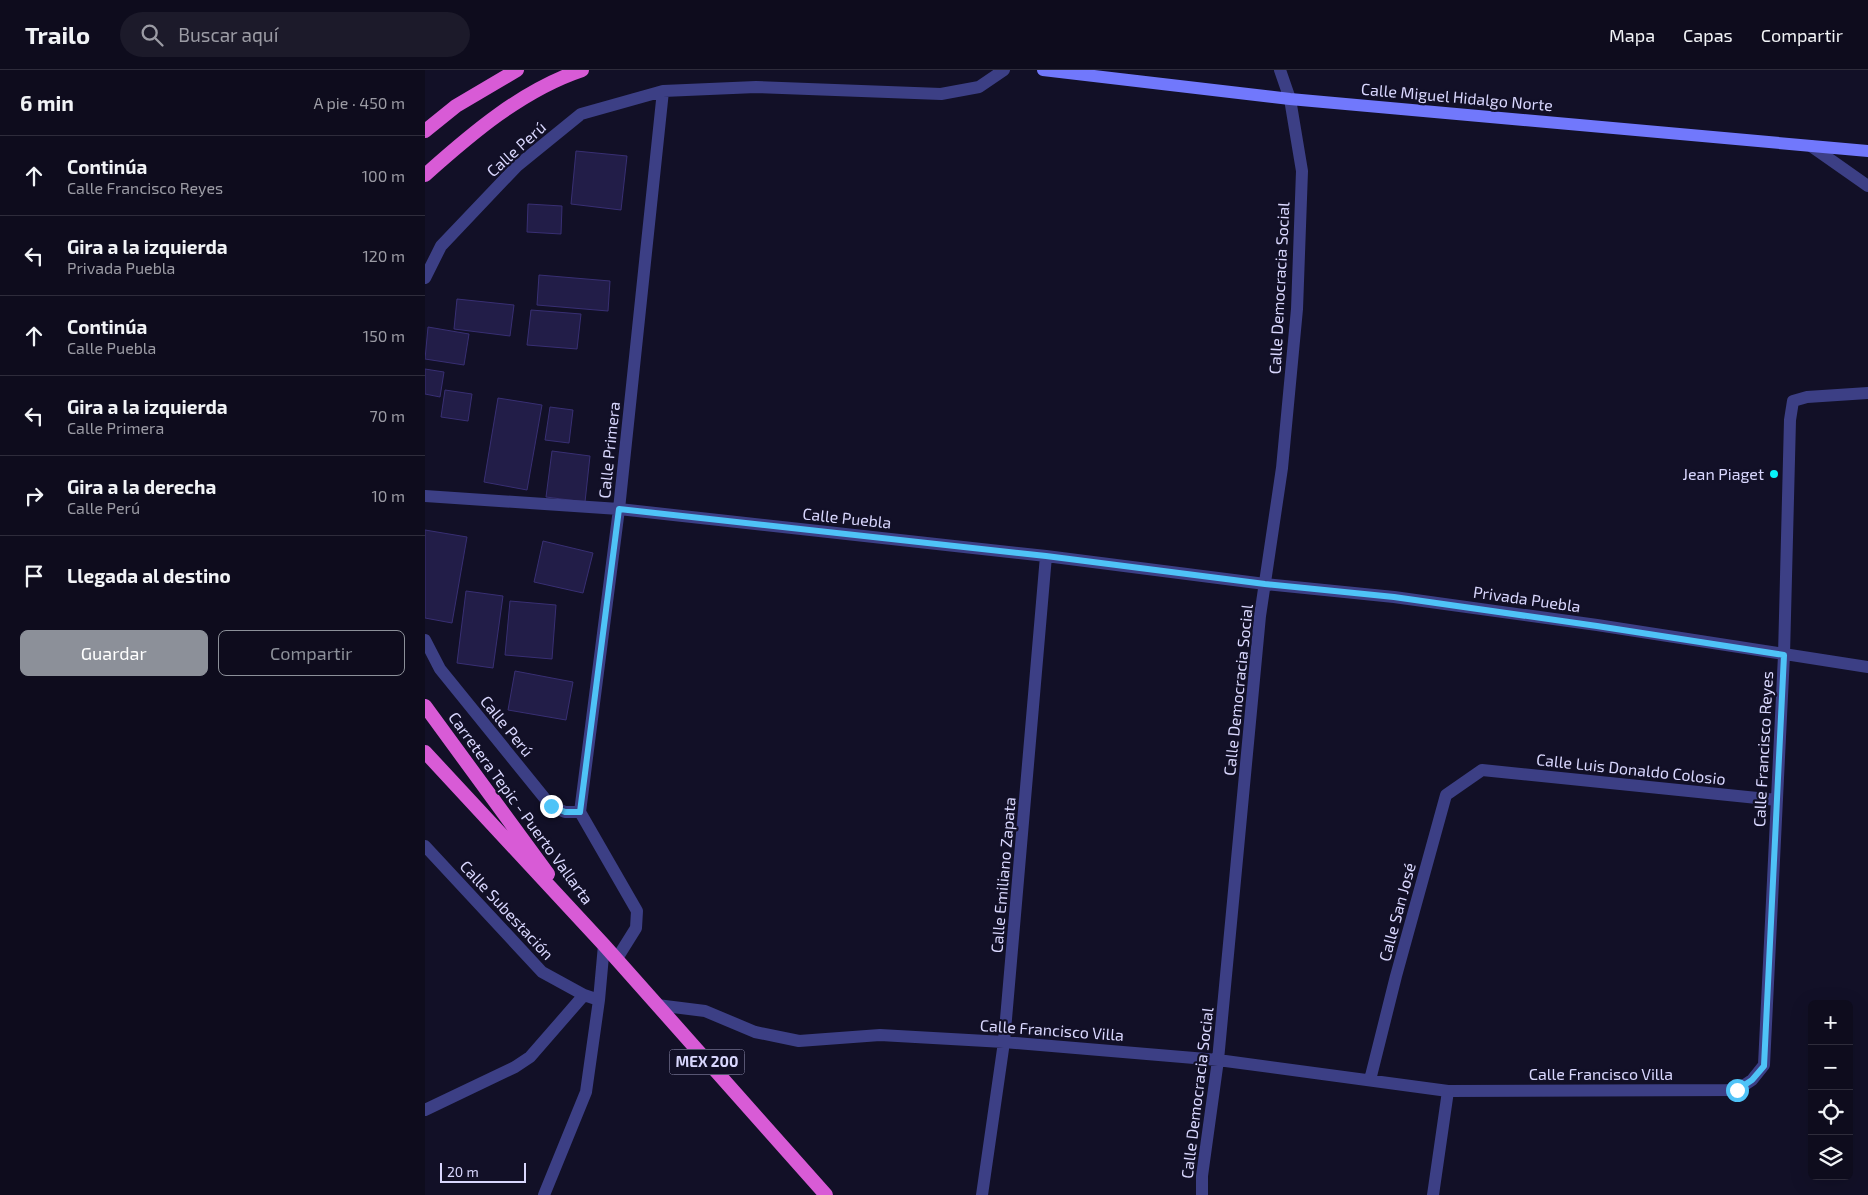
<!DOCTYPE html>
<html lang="es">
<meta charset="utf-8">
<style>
:root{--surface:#0e0c1d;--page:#1c1a2a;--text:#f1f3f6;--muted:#9b9ba4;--line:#2e2c3b;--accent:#8c9099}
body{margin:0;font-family:"Exo 2",sans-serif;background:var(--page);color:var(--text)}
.controls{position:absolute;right:15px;bottom:15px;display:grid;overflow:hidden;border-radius:8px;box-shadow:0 5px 20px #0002}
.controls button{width:45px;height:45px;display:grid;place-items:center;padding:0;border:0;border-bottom:1px solid var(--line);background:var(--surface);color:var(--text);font:25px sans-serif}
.scale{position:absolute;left:15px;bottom:12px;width:86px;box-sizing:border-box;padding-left:5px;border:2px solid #d9d7fe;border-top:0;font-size:14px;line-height:18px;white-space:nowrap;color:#d9d7fe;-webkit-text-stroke:4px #121027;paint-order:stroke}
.stop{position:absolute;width:15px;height:15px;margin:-11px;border:4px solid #4fc3f7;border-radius:50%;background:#fff}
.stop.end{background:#4fc3f7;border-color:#fff;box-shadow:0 1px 5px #0008}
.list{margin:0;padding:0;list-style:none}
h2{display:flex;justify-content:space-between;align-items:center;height:65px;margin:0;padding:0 20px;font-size:21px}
h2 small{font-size:16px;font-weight:400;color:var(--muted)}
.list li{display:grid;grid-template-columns:32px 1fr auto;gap:15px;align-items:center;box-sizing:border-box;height:80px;padding:0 20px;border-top:1px solid var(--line)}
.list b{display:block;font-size:19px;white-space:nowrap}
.list p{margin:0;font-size:16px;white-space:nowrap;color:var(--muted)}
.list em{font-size:16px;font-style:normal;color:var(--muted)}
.actions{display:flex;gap:10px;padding:15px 20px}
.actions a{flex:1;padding:11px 0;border:1px solid var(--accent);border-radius:8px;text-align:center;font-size:18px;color:var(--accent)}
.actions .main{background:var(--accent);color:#fff}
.icon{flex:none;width:28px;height:28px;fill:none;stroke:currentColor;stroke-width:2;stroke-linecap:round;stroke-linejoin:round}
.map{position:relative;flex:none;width:1443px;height:1125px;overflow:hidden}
header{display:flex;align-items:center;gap:30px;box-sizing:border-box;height:70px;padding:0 25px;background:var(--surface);border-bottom:1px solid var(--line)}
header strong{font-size:24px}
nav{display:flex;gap:28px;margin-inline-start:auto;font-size:18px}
.search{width:350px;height:45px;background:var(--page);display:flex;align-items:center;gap:12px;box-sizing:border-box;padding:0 18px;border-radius:28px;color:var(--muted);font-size:19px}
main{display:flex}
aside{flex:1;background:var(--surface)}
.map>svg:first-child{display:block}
</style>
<header>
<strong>Trailo</strong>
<div class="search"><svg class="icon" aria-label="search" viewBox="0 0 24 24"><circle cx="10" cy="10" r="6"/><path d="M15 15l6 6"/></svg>Buscar aquí</div>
<nav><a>Mapa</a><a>Capas</a><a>Compartir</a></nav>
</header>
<main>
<aside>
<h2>6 min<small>A pie · 450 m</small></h2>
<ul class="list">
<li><svg class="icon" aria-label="ahead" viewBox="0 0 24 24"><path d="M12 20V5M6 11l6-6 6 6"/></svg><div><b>Continúa</b><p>Calle Francisco Reyes</p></div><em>100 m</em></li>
<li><svg class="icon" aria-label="left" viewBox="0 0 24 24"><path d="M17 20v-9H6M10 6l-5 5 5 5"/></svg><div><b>Gira a la izquierda</b><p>Privada Puebla</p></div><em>120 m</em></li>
<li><svg class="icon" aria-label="ahead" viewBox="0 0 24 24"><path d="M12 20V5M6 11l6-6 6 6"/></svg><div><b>Continúa</b><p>Calle Puebla</p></div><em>150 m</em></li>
<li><svg class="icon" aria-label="left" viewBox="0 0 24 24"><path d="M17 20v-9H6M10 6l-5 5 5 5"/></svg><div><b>Gira a la izquierda</b><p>Calle Primera</p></div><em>70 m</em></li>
<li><svg class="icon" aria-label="right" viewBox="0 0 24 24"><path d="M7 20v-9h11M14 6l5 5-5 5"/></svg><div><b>Gira a la derecha</b><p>Calle Perú</p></div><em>10 m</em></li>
<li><svg class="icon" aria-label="arrive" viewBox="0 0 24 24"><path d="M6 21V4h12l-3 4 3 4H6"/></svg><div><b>Llegada al destino</b></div></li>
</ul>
<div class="actions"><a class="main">Guardar</a><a>Compartir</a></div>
</aside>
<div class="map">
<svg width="1443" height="1125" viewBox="0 0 1443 1125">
<rect width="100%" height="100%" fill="#121027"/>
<!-- building -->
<path fill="#221d48" stroke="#382f73" d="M151,81L202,86L196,140L146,134Z
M103,134L137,136L136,164L102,162Z
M114,205L185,211L183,241L112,235Z
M32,229L89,235L85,266L29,259Z
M106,240L156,244L152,279L102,275Z
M3,257L44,264L39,295L0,289Z
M0,299L19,302L15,327L0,324Z
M20,320L47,324L43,351L16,347Z
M73,328L117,335L102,420L59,412Z
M125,337L148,340L144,373L120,370Z
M127,381L165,386L160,432L121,427Z
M0,460L42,467L27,553L0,548Z
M118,471L168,483L158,523L109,512Z
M41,521L78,526L68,598L32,593Z
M85,531L131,535L127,589L80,585Z
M90,601L148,612L141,650L83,640Z"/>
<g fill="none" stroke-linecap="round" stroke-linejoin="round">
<!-- minor -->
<path stroke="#3c3f85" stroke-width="12" d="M1386,76L1443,116
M0,208L16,176L92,96L156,44L238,21L331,17L516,24L554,17L579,0
M0,426L194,439L621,486L840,514L969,527L1172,555L1443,597
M0,570L15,599L126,736L140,742H155
M155,742L194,439L238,21
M155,742L212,841L211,858L191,890
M0,776L117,902L159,925L174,930
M232,935L280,941L330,962L374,971L455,965L579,972L793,990L1023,1021L1312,1020L1327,1010L1339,995L1359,585L1365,350L1368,331L1382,327L1443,323
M945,1010L971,906L1021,725L1057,700L1352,730
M0,1040L90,997L105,987L159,925
M119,1125L161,1022L174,930L179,875
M557,1125L579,972L621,486
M777,1125V1106L793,990L835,546L857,398L872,239L877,101L865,29L855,0
M1008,1125L1023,1021"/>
<!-- secondary -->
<path stroke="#7178fc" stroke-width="12" d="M618,0L865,29L1443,81"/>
<!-- trunk -->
<path stroke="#d85bd6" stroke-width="14" d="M0,61L31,36L92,0
M0,105C46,64 97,20 157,0
M0,636L123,804
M0,682L179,875L401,1125"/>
</g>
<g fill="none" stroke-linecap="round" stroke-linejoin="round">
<!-- route -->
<path stroke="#4fc3f7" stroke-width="6" d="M126,736L140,742H155L194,439L621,486L840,514L969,527L1172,556L1359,585L1339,996L1327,1010L1312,1020"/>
</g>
<!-- markers -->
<circle fill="#08f3f9" stroke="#121027" stroke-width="2" cx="1349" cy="404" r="5"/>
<g text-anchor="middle" stroke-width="4.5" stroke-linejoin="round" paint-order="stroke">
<!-- shield labels -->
<rect fill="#121027" stroke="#9d9bbe" stroke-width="1" x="244.5" y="979.5" width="75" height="25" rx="4"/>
<g font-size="15" font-weight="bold" fill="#d9d7fe">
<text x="282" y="997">MEX 200</text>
</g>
<!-- street labels -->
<g font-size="16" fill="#d9d7fe" stroke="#121027">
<text transform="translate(1032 27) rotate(5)" y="6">Calle Miguel Hidalgo Norte</text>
<text transform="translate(91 79) rotate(-42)" y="6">Calle Perú</text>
<text transform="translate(854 218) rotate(-87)" y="6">Calle Democracia Social</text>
<text transform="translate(184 380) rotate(-84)" y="6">Calle Primera</text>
<text transform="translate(422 448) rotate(6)" y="6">Calle Puebla</text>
<text transform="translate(1102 529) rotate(8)" y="6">Privada Puebla</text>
<text transform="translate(813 620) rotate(-84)" y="6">Calle Democracia Social</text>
<text transform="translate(82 656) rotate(51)" y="6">Calle Perú</text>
<text transform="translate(1338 679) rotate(-87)" y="6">Calle Francisco Reyes</text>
<text transform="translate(1206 699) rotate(6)" y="6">Calle Luis Donaldo Colosio</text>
<text transform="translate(96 738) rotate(54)" y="6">Carretera Tepic - Puerto Vallarta</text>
<text transform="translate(578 805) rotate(-85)" y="6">Calle Emiliano Zapata</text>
<text transform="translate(82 840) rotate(47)" y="6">Calle Subestación</text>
<text transform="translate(972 842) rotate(-75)" y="6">Calle San José</text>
<text transform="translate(627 960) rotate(4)" y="6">Calle Francisco Villa</text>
<text x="1176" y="1010">Calle Francisco Villa</text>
<text transform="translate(772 1023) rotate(-83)" y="6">Calle Democracia Social</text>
</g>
<!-- poi labels -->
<g font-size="16" fill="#d9d7fe" stroke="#121027" text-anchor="end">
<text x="1339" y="410">Jean Piaget</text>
</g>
</g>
</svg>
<div class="controls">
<button>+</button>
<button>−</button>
<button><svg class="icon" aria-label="locate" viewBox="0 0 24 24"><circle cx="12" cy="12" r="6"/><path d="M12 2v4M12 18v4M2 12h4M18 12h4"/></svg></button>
<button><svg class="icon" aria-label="layers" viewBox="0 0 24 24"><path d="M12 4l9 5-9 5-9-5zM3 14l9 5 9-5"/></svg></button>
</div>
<div class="scale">20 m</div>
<div class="stop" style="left:1312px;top:1020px"></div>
<div class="stop end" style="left:126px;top:736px"></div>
</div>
</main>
